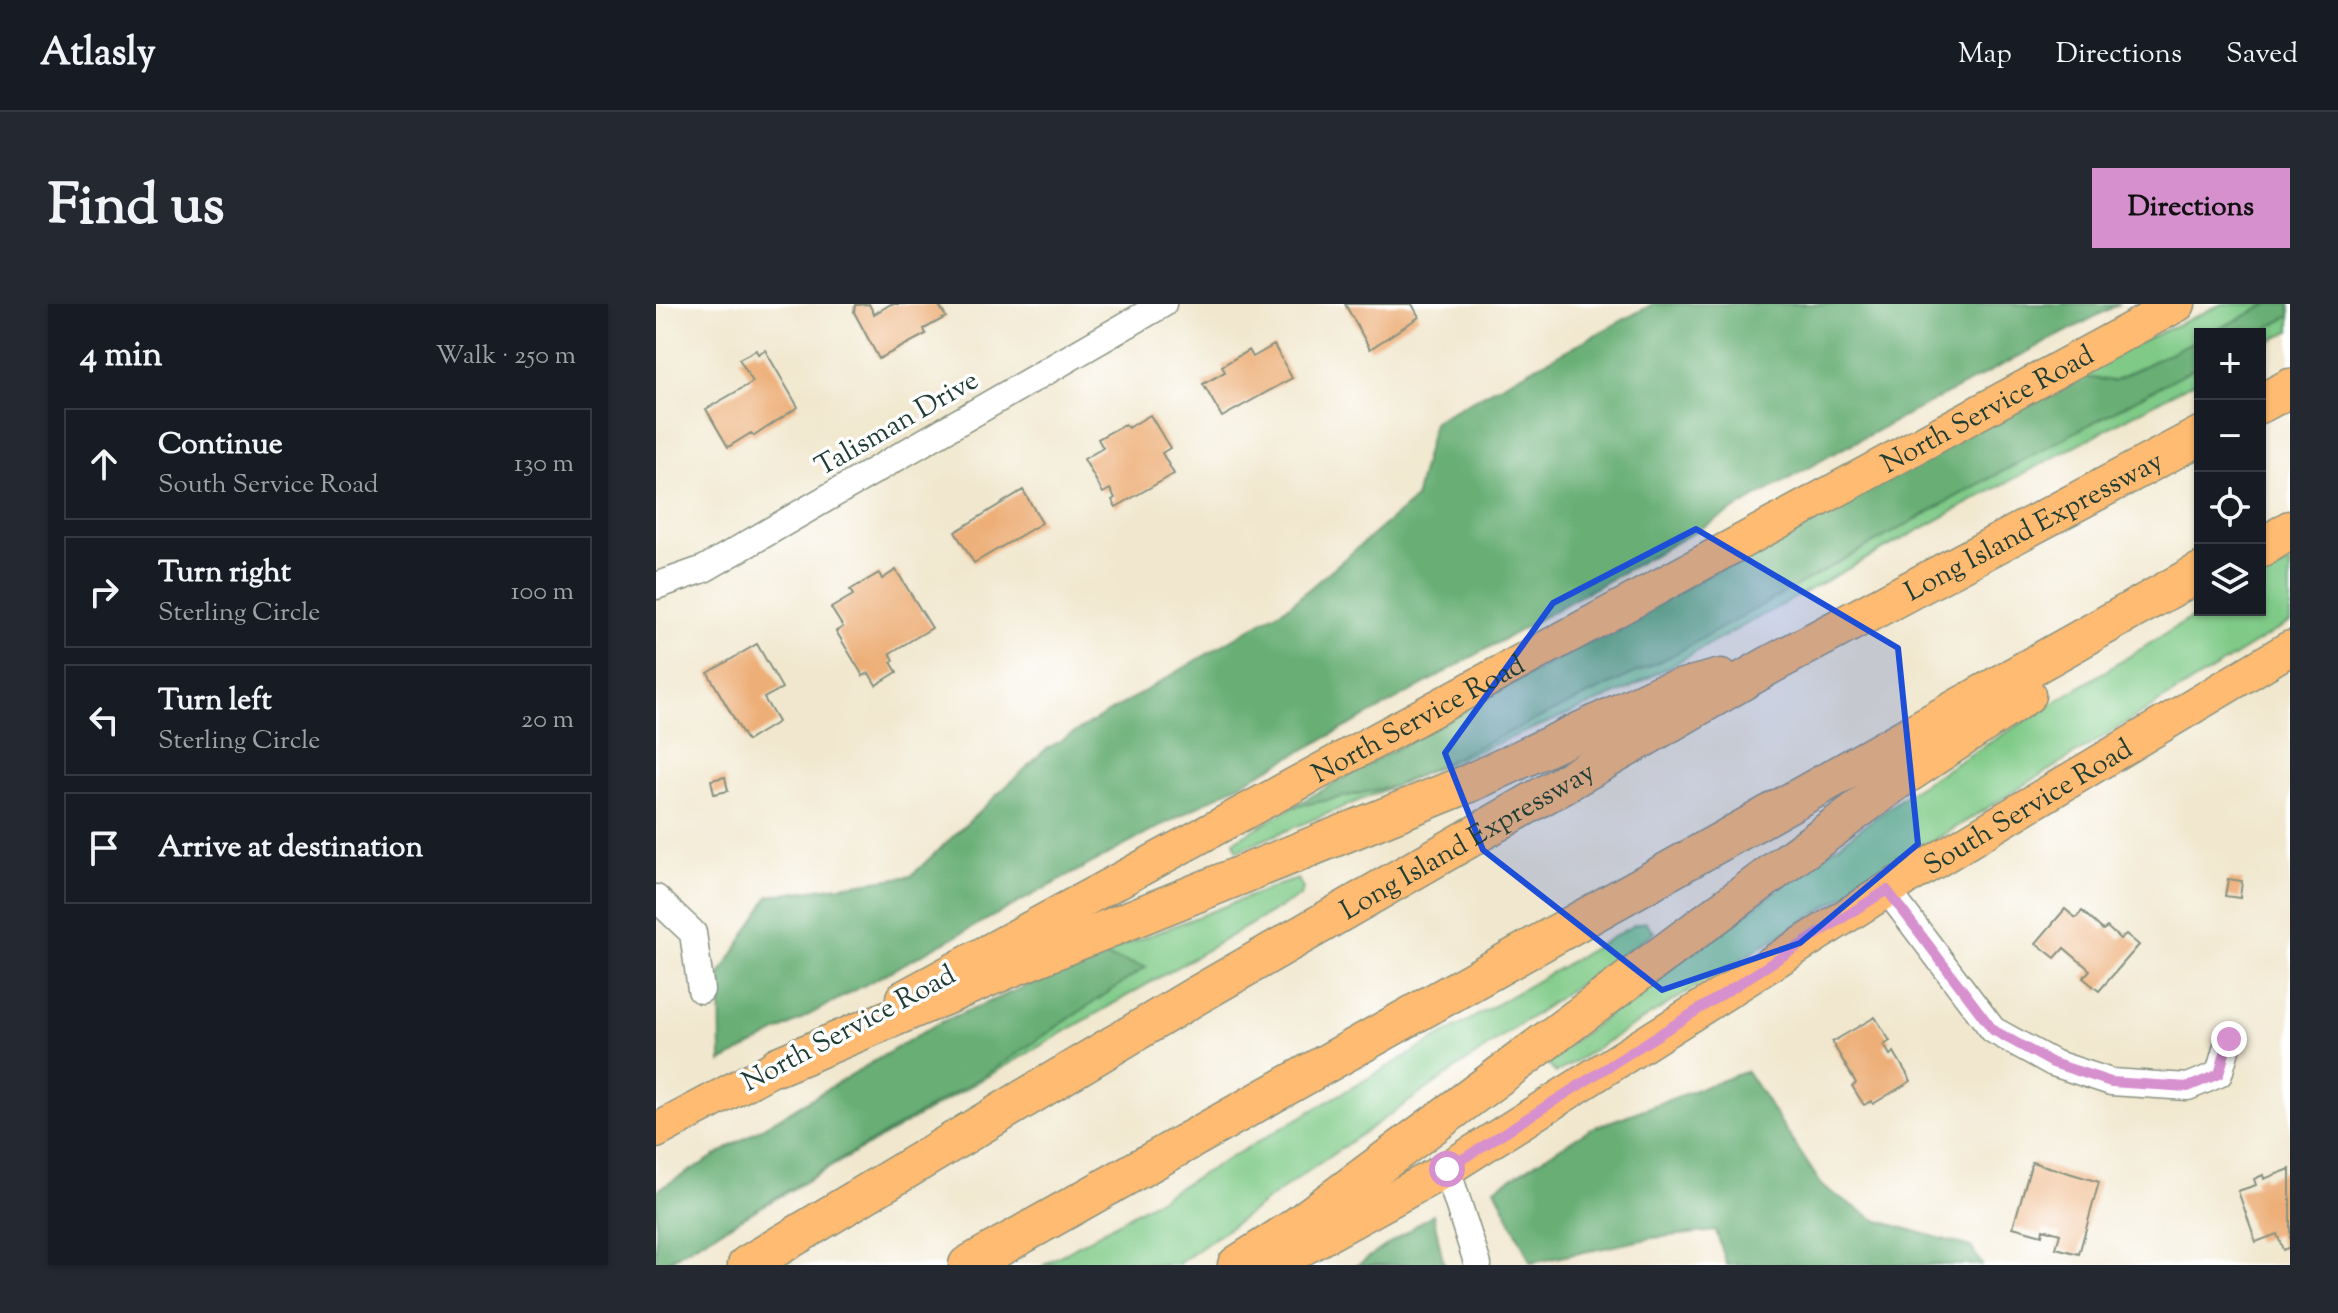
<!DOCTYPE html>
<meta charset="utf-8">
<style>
:root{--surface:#171b24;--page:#242831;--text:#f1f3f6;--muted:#9ea1a6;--line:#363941;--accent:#d690ce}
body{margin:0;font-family:"Sorts Mill Goudy",serif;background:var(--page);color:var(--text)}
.controls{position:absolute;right:24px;top:24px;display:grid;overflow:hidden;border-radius:0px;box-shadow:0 2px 6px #0004}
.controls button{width:72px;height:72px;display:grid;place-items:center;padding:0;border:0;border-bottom:2px solid var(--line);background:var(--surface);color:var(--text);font:40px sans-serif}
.stop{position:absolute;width:24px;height:24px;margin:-18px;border:6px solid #d690ce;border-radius:50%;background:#fff}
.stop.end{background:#d690ce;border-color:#fff;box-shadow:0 2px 8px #0008}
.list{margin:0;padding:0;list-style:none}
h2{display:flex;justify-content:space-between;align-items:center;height:104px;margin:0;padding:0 32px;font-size:34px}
h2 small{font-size:26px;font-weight:400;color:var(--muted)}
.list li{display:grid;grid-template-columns:52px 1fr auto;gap:24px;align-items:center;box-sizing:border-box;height:112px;margin:0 16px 16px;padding:0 16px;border:2px solid var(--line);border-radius:0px}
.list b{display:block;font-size:30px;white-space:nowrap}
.list p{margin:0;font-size:26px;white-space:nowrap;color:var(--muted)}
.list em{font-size:26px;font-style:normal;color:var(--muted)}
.icon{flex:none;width:44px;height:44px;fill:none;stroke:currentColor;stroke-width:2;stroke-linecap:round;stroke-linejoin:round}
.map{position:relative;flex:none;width:1634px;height:961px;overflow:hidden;border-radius:0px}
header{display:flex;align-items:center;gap:48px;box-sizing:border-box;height:112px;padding:0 40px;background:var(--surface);border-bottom:2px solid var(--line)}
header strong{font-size:38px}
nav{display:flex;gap:44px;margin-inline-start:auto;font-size:28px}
.intro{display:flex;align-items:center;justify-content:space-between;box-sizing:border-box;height:192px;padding:0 48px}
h1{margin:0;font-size:56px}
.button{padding:20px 36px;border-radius:0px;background:var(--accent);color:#111;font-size:28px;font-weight:700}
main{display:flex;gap:48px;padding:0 48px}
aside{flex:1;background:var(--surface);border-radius:0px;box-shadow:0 2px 6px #0004}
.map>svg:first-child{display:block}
</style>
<header>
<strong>Atlasly</strong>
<nav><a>Map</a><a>Directions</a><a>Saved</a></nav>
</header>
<div class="intro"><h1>Find us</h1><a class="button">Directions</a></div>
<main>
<aside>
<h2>4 min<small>Walk · 250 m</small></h2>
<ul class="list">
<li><svg class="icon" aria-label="ahead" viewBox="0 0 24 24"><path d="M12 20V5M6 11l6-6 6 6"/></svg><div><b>Continue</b><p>South Service Road</p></div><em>130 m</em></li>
<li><svg class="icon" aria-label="right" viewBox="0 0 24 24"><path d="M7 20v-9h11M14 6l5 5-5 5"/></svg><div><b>Turn right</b><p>Sterling Circle</p></div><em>100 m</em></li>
<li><svg class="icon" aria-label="left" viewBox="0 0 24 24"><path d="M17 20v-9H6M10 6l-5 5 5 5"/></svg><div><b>Turn left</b><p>Sterling Circle</p></div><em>20 m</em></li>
<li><svg class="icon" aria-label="arrive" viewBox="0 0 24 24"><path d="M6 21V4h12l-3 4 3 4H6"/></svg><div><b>Arrive at destination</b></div></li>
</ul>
</aside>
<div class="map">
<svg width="1634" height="961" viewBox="0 0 1634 961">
<rect width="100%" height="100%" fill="#fff"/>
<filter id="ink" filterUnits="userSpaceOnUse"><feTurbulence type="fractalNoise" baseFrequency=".0125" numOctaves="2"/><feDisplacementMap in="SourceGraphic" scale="16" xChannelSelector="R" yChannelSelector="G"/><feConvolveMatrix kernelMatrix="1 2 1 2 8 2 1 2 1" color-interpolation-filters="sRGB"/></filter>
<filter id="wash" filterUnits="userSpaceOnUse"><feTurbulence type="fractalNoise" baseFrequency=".006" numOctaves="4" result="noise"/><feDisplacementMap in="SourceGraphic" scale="32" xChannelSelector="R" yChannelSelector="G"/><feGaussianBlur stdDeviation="1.8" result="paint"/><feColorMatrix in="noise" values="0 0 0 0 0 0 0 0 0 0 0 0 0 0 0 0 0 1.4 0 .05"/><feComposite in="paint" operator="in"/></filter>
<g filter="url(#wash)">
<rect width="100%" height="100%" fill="#f1e7ce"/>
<!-- green -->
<path fill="#7fca87" stroke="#4f845e" stroke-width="2" d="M1566,0H1634V27L1604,43V30H1544V75L1294,209L970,386L581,547L578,537L752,437L1404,75Z
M1634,259V318L900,769L889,758L1254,488L1548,306H1604V275Z
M642,575L647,585L644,592L29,947L8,961H0V887L281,720L443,651L623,581Z
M990,618L998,628L648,870L521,961H388L978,621Z"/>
<!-- forest -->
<path fill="#67ae74" stroke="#437654" stroke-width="2" d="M997,0H1463L1184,146L720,407L65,758L64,671L113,592L255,572L389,446L634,301L759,195L778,117Z
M1613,0H1634V12L1601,30H1552Z
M1544,34V61L1314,185L1015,352L739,482L634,504L1413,71L1457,77Z
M443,651L490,663L334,768L5,961H0V887L281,720Z
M1091,767L1167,883L1220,916L1315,943L1326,961H1071L1060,927L996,934L875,959L839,884L934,825Z
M777,910L788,961H701Z"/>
<g id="blocks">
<!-- building -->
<path fill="#edae77" d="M213,0L218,10L235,0H282L290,13L268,25L270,30L223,55L198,8L199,1Z
M689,0H756L763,13L714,45Z
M618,41L636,74L566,113L547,80L569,68L566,62L593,46L597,53Z
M100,46L102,50L109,46L142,103L98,132L95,129L72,143L50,105L97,78L83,55Z
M494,111L514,144L506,149L518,170L460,203L456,196L459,194L454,185L447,189L428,155L447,144L442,135L469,120L472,124Z
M367,186L386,219L318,259L299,228Z
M240,266L276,324L234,349L238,356L235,358L241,368L220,381L213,369L207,372L180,327L187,323L175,304L197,291L194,286L223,269L226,275Z
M101,340L126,384L108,394L122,418L91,437L52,369Z
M69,473L72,487L58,490L55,476Z
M1572,575L1586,577L1584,594L1569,592Z
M1409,605L1420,614L1426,607L1447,626L1451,623L1464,635L1470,630L1483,641L1443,687L1427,674L1434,666L1408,644L1399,654L1380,639Z
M1219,713L1234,737L1228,741L1234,751L1238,748L1255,777L1217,800L1215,797L1208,801L1196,782L1200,779L1176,738Z
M1376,858L1443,878L1423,950L1400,944L1404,930L1387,925L1386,931L1357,923Z
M1634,865V943L1627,946L1621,930L1600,938L1582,887L1600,881L1598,875L1607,871L1608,875Z"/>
</g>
</g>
<g filter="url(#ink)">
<use href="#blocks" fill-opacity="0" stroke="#889281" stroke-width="2"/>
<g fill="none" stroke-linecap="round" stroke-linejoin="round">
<defs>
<path id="minor" d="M0,282L48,265L507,0
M1231,586L1337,726L1397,759L1455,778L1532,783L1563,770L1573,735
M0,594L37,629L45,686
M791,865L822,961"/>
<g id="major">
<path id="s1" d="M247,694L1522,0"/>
<path d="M0,827L144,750"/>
<path id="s2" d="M616,961L791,865L1231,586L1634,344"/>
</g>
<g id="highway">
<path d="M1604,100L1634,84"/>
<path d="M1604,245L1634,226"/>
<path d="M122,762L352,665L816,478L1004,390L1065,374"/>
<path id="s3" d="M91,961L536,694L1114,361L1544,132"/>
<path d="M312,961L1544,268"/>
<path d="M581,961L637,925L1239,478L1370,391"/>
</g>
</defs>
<!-- minor casing -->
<use href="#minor" stroke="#889281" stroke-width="29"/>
<!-- major casing -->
<use href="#major" stroke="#889281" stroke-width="37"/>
<!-- highway casing -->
<use href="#highway" stroke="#889281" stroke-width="41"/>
<!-- minor -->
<use href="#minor" stroke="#fff" stroke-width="26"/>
<!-- major -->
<use href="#major" stroke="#ffbb71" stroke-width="34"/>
<!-- highway -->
<use href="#highway" stroke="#ffbb71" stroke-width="38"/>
</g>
</g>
<g fill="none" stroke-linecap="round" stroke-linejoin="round" filter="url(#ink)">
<!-- route -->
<path stroke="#d690ce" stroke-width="10" d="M791,865L1231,586L1337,726L1397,759L1455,778L1532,783L1563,770L1573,735"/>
</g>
<!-- marked area -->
<path fill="#1d4ed8" fill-opacity="0.2" stroke="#1d4ed8" stroke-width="6" stroke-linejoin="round" d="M1040,225L1242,344L1262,540L1144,639L1006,686L827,546L789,449L897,299Z"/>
<g text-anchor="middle" stroke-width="7" stroke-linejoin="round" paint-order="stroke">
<!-- street labels -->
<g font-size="28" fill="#1f3d34" stroke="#fff">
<text dy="10" stroke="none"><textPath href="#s1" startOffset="1234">North Service Road</textPath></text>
<text transform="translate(240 118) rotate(-30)" y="10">Talisman Drive</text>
<text dy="10" stroke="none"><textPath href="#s3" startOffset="1484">Long Island Expressway</textPath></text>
<text dy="10" stroke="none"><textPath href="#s1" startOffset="586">North Service Road</textPath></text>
<text dy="10" stroke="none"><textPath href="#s2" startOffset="884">South Service Road</textPath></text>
<text dy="10" stroke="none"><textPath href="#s3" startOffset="836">Long Island Expressway</textPath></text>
<text transform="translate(192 723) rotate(-28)" y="10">North Service Road</text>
</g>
</g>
</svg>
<div class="controls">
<button>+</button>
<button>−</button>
<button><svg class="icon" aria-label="locate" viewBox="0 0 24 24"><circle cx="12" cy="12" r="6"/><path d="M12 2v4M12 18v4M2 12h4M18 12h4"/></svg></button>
<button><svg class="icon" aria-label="layers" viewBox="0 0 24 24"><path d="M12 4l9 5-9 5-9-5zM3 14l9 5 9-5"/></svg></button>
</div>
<div class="stop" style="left:791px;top:865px"></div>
<div class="stop end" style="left:1573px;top:735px"></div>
</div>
</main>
